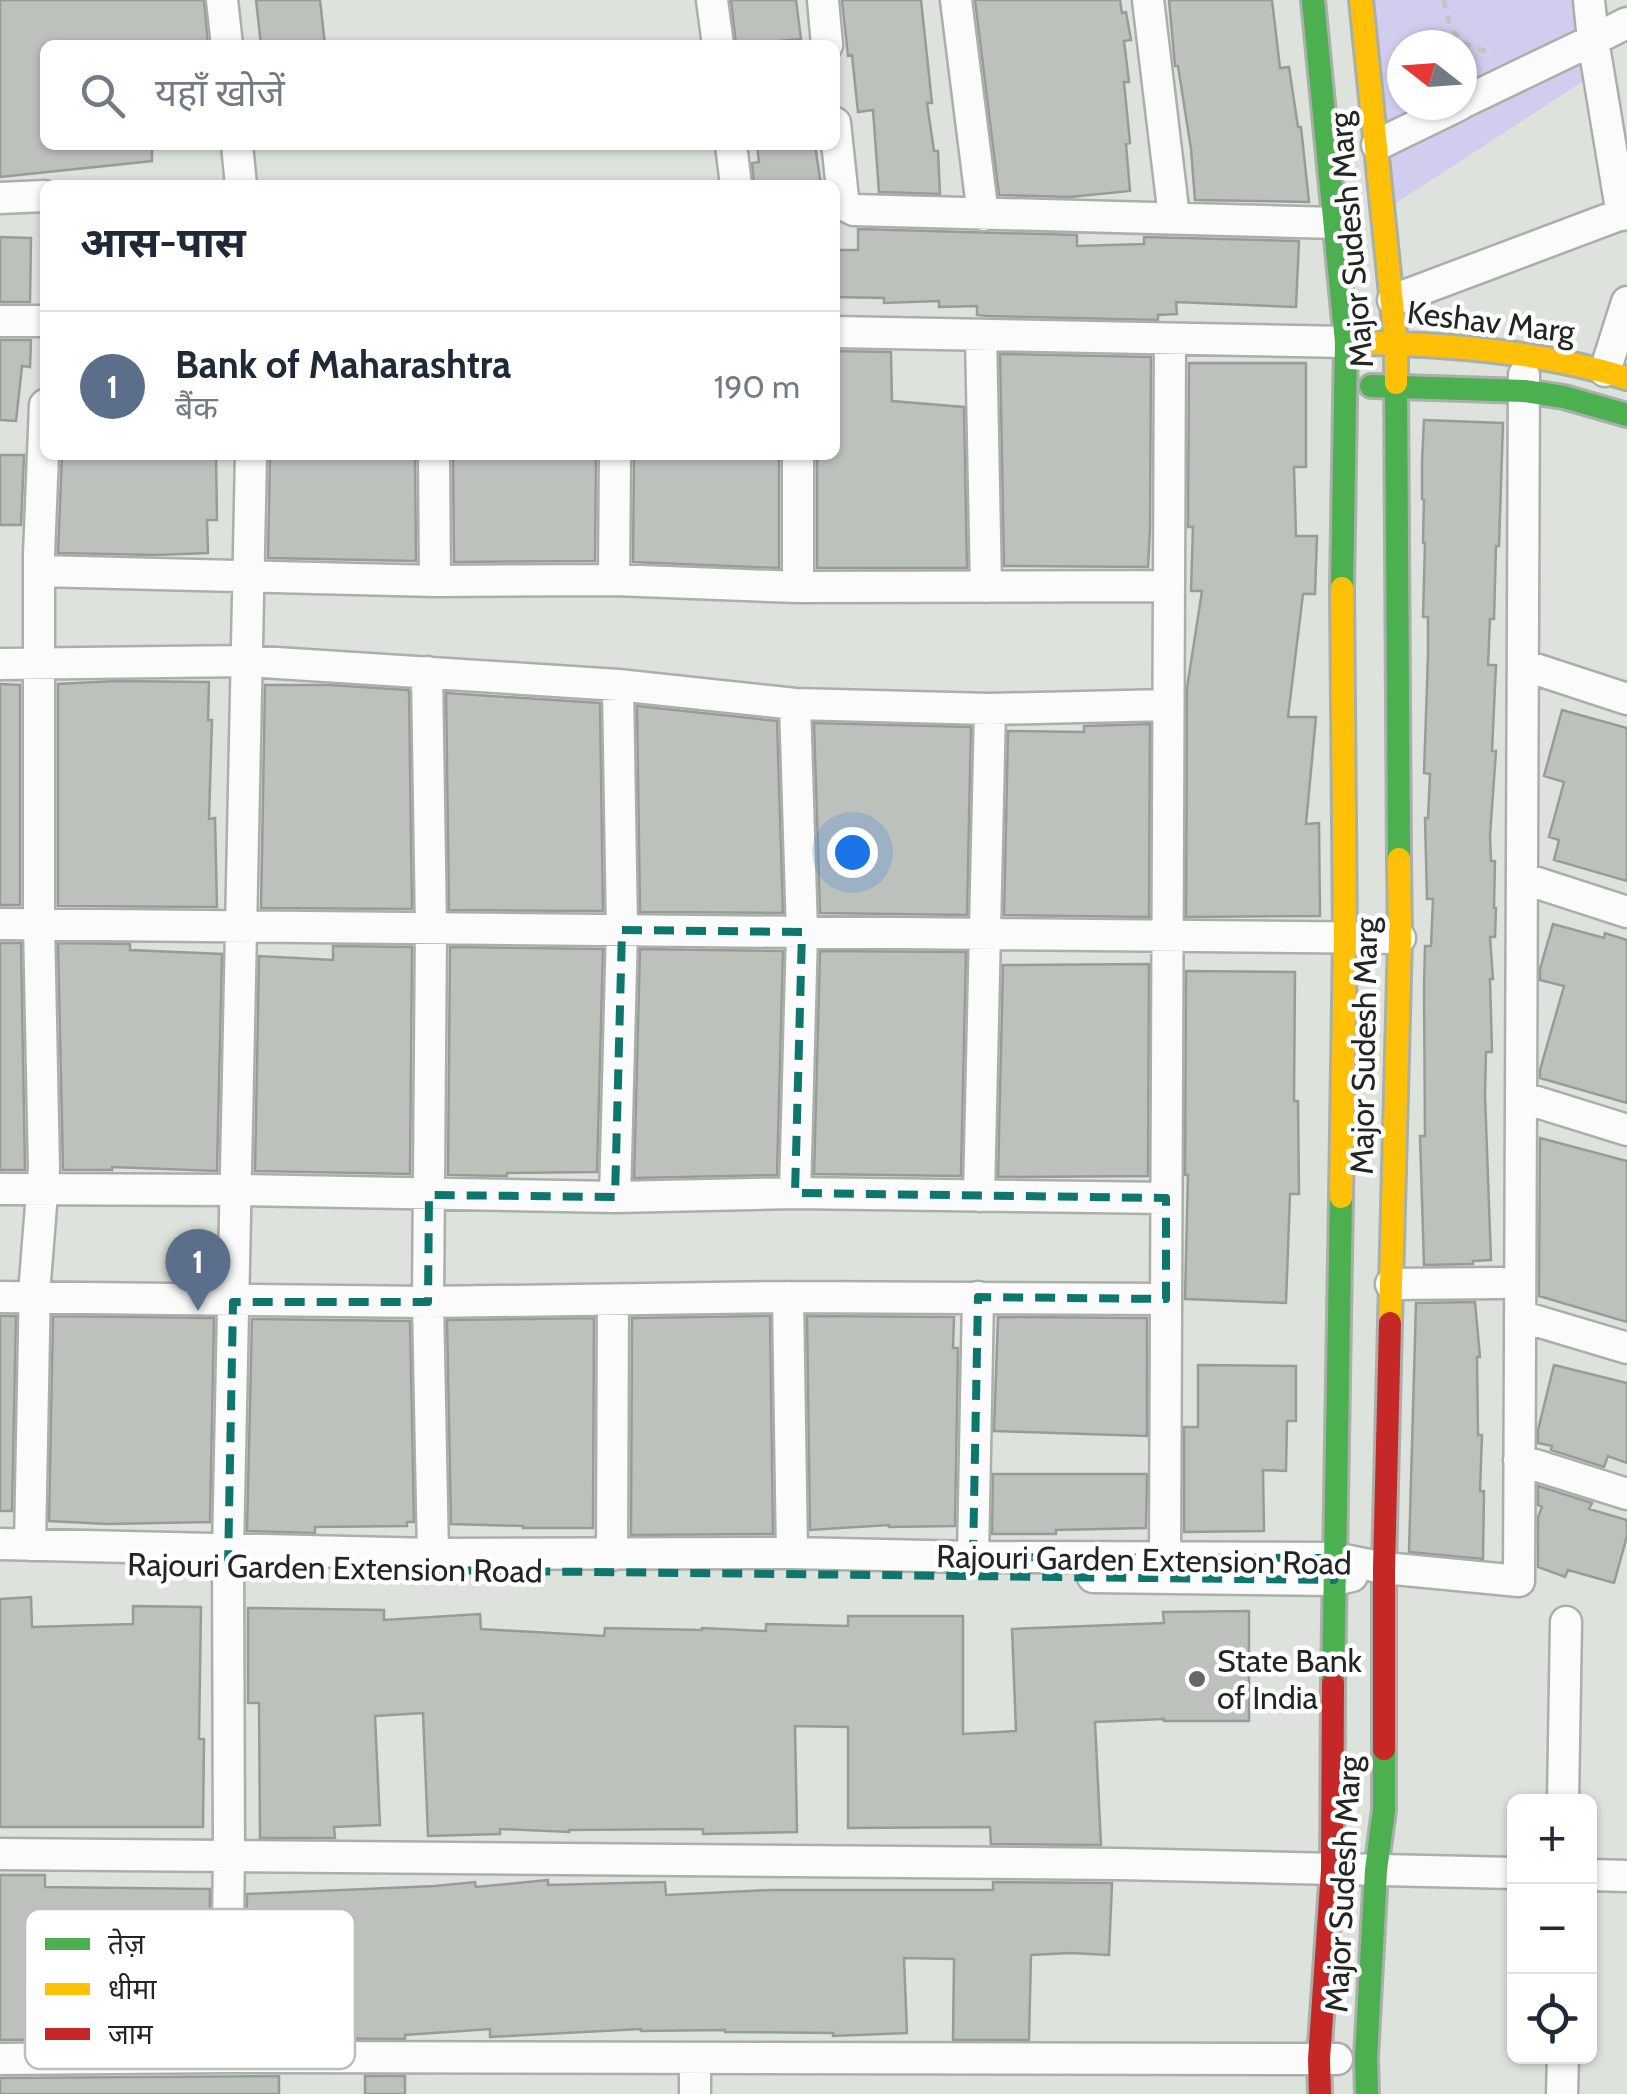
<!DOCTYPE html>
<html lang="hi">
<meta charset="utf-8">
<style>
:root{--surface:#fff;--page:#f2f2f3;--text:#1f2937;--muted:#747a83;--line:#e0e1e3;--accent:#636863}
body{margin:0;font-family:Cabin,"Noto Sans Devanagari",sans-serif;background:var(--page);color:var(--text)}
.controls{position:absolute;right:30px;bottom:30px;display:grid;overflow:hidden;border-radius:15px;box-shadow:0 2px 8px #0004}
.controls button{width:90px;height:90px;display:grid;place-items:center;padding:0;border:0;border-bottom:2px solid var(--line);background:var(--surface);color:var(--text);font:50px sans-serif}
.compass{position:absolute;left:1387px;top:30px;width:90px;height:90px;border-radius:50%;background:var(--surface);box-shadow:0 2px 8px #0004;rotate:287deg}
.you{position:absolute;left:852px;top:852px;width:35px;height:35px;margin:-25px;border:8px solid #fff;border-radius:50%;background:#1a73e8;box-shadow:0 0 0 15px #1a73e833}
.badge{display:grid;place-items:center;width:65px;height:65px;border-radius:50%;background:var(--accent);color:#fff;font-size:32px;font-weight:700}
.pin{position:absolute;translate:-50% -82px;filter:drop-shadow(0 2px 5px #0008)}
.pin::after{content:'';position:absolute;top:52px;width:35px;height:30px;background:inherit;clip-path:polygon(0 0,100% 0,50% 100%)}
.list{margin:0;padding:0;list-style:none}
h2{display:flex;justify-content:space-between;align-items:center;height:130px;margin:0;padding:0 40px;font-size:42px}
h2 small{font-size:32px;font-weight:400;color:var(--muted)}
.list li{display:grid;grid-template-columns:65px 1fr auto;gap:30px;align-items:center;box-sizing:border-box;height:150px;padding:0 40px;border-top:2px solid var(--line)}
.list b{display:block;font-size:38px;white-space:nowrap}
.list p{margin:0;font-size:32px;white-space:nowrap;color:var(--muted)}
.list em{font-size:32px;font-style:normal;color:var(--muted)}
.icon{flex:none;width:55px;height:55px;fill:none;stroke:currentColor;stroke-width:2;stroke-linecap:round;stroke-linejoin:round}
.map{position:relative;flex:none;width:1627px;height:2094px;overflow:hidden}
.search{position:absolute;background:var(--surface);box-shadow:0 2px 8px #0004;left:40px;top:40px;width:800px;height:110px;display:flex;align-items:center;gap:25px;box-sizing:border-box;padding:0 35px;border-radius:15px;color:var(--muted);font-size:38px}
.panel{position:absolute;background:var(--surface);box-shadow:0 2px 8px #0004;left:40px;top:180px;width:800px;height:280px;border-radius:15px}
.map>svg:first-child{display:block}
</style>
<div class="map">
<svg width="1627" height="2094" viewBox="0 0 1627 2094">
<rect width="100%" height="100%" fill="#dde3dc"/>
<!-- green -->
<path fill="#d1cdee" fill-rule="evenodd" d="M1360,0H1591L1599,71L1382,212ZM1402,45H1462V105H1402Z"/>
<!-- building -->
<path fill="#bdc1bc" stroke="#979c97" stroke-width="2.5" d="M0,0H204L208,45H45V145H152V161L0,177Z
M256,0H320L325,45H261Z
M731,0H796L801,39L736,45Z
M842,0H921L932,103H927L934,151H938L940,194L879,192L873,110L858,112L852,55L848,56Z
M975,0H1120L1122,13L1126,12L1131,40L1124,41L1129,82H1124L1130,143L1126,144L1130,191L1070,197L999,195Z
M1169,0H1272L1280,68L1289,67L1298,127H1301L1309,202L1195,200L1191,149L1178,66H1175Z
M757,145H815L821,185H754L752,163L759,162Z
M858,229L1077,235V246L1144,244V237L1299,241L1296,307L1176,302L1177,314L1158,315V320L986,316L977,315V306L939,307V301L884,303V298L835,297V250H858Z
M0,237L31,238L30,302H0Z
M0,340H31L30,367L22,366L16,421L0,420Z
M835,351L891,352L892,401L964,407L967,568H817V455H835Z
M1000,354L1151,357L1150,529L1148,567L1004,566Z
M1189,363H1306V467H1294L1296,536H1317L1315,594H1303L1288,717H1316L1306,824L1319,823L1320,916L1186,917L1187,688L1202,591H1191L1193,527H1188Z
M1424,420L1503,423L1499,546H1496L1494,619H1490L1488,665H1496L1492,751H1496L1490,836L1491,861H1495L1494,908H1496L1495,937H1490L1493,979H1490L1492,1052H1486L1485,1095L1491,1260L1473,1261V1264L1424,1265L1420,1136H1425L1424,988L1425,946H1431L1433,899H1427L1425,818H1428L1430,774L1424,773L1428,656V617H1423L1425,543H1423L1424,500L1422,499V462Z
M0,455H24L21,525H0Z
M62,455H216L217,520H207L208,553L156,555L58,553Z
M270,455H415L416,561L268,558Z
M453,455H596L595,561L454,562Z
M634,455H779V568L633,562Z
M115,681L209,682L208,720H212L209,819L215,818L217,907L58,906V684Z
M0,684L20,685V905H0Z
M265,685H329L409,690L412,909L261,908Z
M446,693L600,703L603,911L449,910Z
M637,706L777,721L783,913L640,912Z
M1562,710L1627,728V881L1554,860L1559,840L1549,837L1564,782L1544,776Z
M814,723L971,727L967,915L820,913Z
M1150,724L1149,917L1004,915L1008,731L1084,732V726Z
M1553,924L1604,938L1605,933L1627,940V1103L1540,1078V1070L1564,986L1540,980V969Z
M0,943H21L25,1170H0Z
M58,943L130,944V950L222,954L217,1171L112,1167V1170H63Z
M333,946L412,947L410,1174L255,1171L259,956L333,960Z
M450,947L603,949L597,1172L507,1173V1176L448,1175Z
M640,949L783,951L777,1175L634,1178Z
M820,951L966,952L961,1176L814,1174Z
M1149,964L1148,1176L998,1177L1003,965Z
M1186,971L1295,972L1294,1101H1298L1299,1194H1290L1286,1303L1185,1299L1188,1175H1185Z
M1540,1138L1627,1161V1322L1539,1296Z
M1475,1302L1480,1357H1477L1478,1435H1482L1480,1491H1484L1483,1559L1409,1552L1416,1303Z
M0,1316H16L12,1511H0Z
M53,1316L214,1318L210,1522L107,1524L49,1521Z
M770,1316L773,1534L631,1535L632,1318Z
M807,1316L954,1317L953,1348H958L955,1526L889,1527V1525L810,1530Z
M998,1317L1147,1318V1436L994,1431Z
M594,1318L593,1528H523V1526L451,1524L447,1320Z
M252,1319L410,1321L414,1522H407V1526L315,1527V1533L247,1531Z
M1198,1365L1296,1366V1421H1287L1286,1471L1263,1470L1264,1531L1184,1532V1427H1198Z
M1554,1365L1627,1383V1463L1608,1456L1604,1467L1551,1450L1552,1446L1538,1443V1430Z
M993,1474H1147L1146,1528L1056,1530V1534H992Z
M1538,1486L1592,1503L1589,1509L1627,1520V1536L1614,1583L1568,1570L1565,1577L1538,1567V1517L1542,1507L1538,1505Z
M31,1597L32,1627L133,1624V1606L201,1607L199,1739H204L203,1827H0V1599Z
M248,1608L384,1610V1620L480,1614L481,1629L604,1636L605,1628L702,1630V1628L766,1631V1624L848,1626V1616H963V1734L1016,1731L1012,1629L1164,1623L1163,1612L1249,1611V1721H1164V1719L1095,1722L1101,1845L991,1844L990,1827L848,1828V1727L795,1726L797,1832L703,1834V1829L569,1830V1832L500,1829V1834L428,1836L423,1713L375,1716L380,1825L334,1827L335,1838H260L259,1703H248Z
M0,1875H45V1887L210,1889L208,2038L0,2040Z
M548,1880V1885L665,1882L666,1895L770,1890H993V1882L1112,1883L1109,1955L1070,1953L1031,1955L1029,2040H953L954,1959L904,1958L907,2033L833,2036V2033L725,2032V2030L641,2031V2029L490,2037V2029L405,2035V2039L245,2038L247,1894L435,1886L475,1882L476,1887Z
M279,2076V2094H0V2078Z
M365,2076H405V2094H365Z"/>
<g fill="none" stroke-linecap="round" stroke-linejoin="round">
<defs>
<path id="street" d="M222,0L227,45
M712,0L718,45
M823,0L827,45
M956,0L983,215
M1148,0L1174,217
M1462,103L1593,40L1589,0
M835,123L843,198L846,206L854,210L1336,223
M237,145L241,185
M731,145L736,185
M1377,145L1459,105
M0,198L45,196
M1622,215L1593,40L1627,23
M1393,300L1627,212
M0,321H45
M835,332L1346,342
M981,335L986,587
M1605,371L1627,302
M434,455L435,581
M798,455V587
M39,571L435,581L614,580L798,587L1169,586
M614,580L615,455
M0,664L247,661L618,685L795,704L990,709L1168,705
M1523,665L1627,699
M427,672L431,929L428,1302L433,1554
M1522,878L1627,912
M0,924L1400,938
M1521,1097L1627,1130
M0,1189L236,1190L615,1197L795,1193L1166,1198
M795,1193L802,932L795,704
M979,1196L990,709
M615,1197L622,930L618,685
M1391,1284L1501,1283
M0,1297L428,1302L788,1297L1166,1299
M788,1297L792,1553
M1520,1316L1627,1348
M1519,1460L1627,1494
M0,1544L433,1554L792,1553L973,1557L1334,1558L1384,1568L1519,1581L1524,375
M30,1545L35,1281L44,1168L39,924V554L45,405
M612,1555L613,1300
M973,1557L978,1297
M1165,1557L1170,339
M1093,1577L1334,1580L1352,1576
M1563,1802L1566,1622
M0,1854L1118,1864L1514,1873
M1590,1875L1627,1876
M226,2057L229,1856L228,1550L251,455
M0,2059L226,2057L1337,2059
M695,2059V2094
M1562,2094L1563,2056"/>
<path id="fast" d="M1313,0L1346,342L1342,588
M1396,383L1399,859
M1371,386L1524,391L1564,397L1627,415
M1333,1684L1341,1197
M1367,2094L1366,2058L1376,1870L1384,1810V1749"/>
<path id="slow" d="M1361,0L1396,343V383
M1371,343C1459,345 1543,353 1627,378
M1341,1197L1345,938L1342,588
M1390,1323L1400,938L1399,859"/>
<path id="jam" d="M1384,1749V1568L1390,1323
M1320,2094L1319,2059L1332,1870L1333,1684"/>
</defs>
<!-- street casing -->
<use href="#street" stroke="#aaafaa" stroke-width="35"/>
<!-- fast casing -->
<use href="#fast" stroke="#aaafaa" stroke-width="28"/>
<!-- slow casing -->
<use href="#slow" stroke="#aaafaa" stroke-width="28"/>
<!-- jam casing -->
<use href="#jam" stroke="#aaafaa" stroke-width="28"/>
<!-- path -->
<path stroke="#c3c4c3" stroke-width="5" stroke-dasharray="8 8" stroke-linecap="butt" d="M1444,0C1449,34 1460,47 1495,53"/>
<!-- street -->
<use href="#street" stroke="#fafbfa" stroke-width="30"/>
<!-- fast -->
<use href="#fast" stroke="#4caf50" stroke-width="22"/>
<!-- slow -->
<use href="#slow" stroke="#ffc107" stroke-width="22"/>
<!-- jam -->
<use href="#jam" stroke="#c62828" stroke-width="22"/>
</g>
<!-- marked area -->
<path fill="none" stroke="#0f766e" stroke-width="8" stroke-dasharray="20 12" stroke-linejoin="round" d="M622,930L802,932L795,1193L1166,1198V1299L978,1297L973,1557L1334,1558V1580L228,1568L233,1302H428L429,1195L615,1197Z"/>
<!-- markers -->
<circle fill="#636863" stroke="#fff" stroke-width="4" cx="1197" cy="1679" r="10"/>
<g text-anchor="middle" stroke-width="9" stroke-linejoin="round" paint-order="stroke">
<!-- street labels -->
<g font-size="32" fill="#222622" stroke="#fff">
<text transform="translate(1351 240) rotate(-95)" y="11">Major Sudesh Marg</text>
<text transform="translate(1491 322) rotate(7)" y="11">Keshav Marg</text>
<text transform="translate(1364 1046) rotate(-89)" y="11">Major Sudesh Marg</text>
<text transform="translate(1144 1560) rotate(1)" y="11">Rajouri Garden Extension Road</text>
<text transform="translate(335 1568) rotate(1)" y="11">Rajouri Garden Extension Road</text>
<text transform="translate(1343 1884) rotate(-87)" y="11">Major Sudesh Marg</text>
</g>
<!-- poi labels -->
<g font-size="32" fill="#222622" stroke="#fff" text-anchor="start">
<text x="1217" y="1672">State Bank<tspan x="1217" dy="37">of India</tspan></text>
</g>
</g>
<!-- legend -->
<rect x="25" y="1909" width="330" height="160" rx="15" fill="#fff" stroke="#bdbebd" stroke-width="2.5"/>
<rect x="45" y="1938" width="45" height="12" fill="#4caf50"/>
<rect x="45" y="1983" width="45" height="12" fill="#ffc107"/>
<rect x="45" y="2028" width="45" height="12" fill="#c62828"/>
<g font-size="28" fill="#222622">
<text x="108" y="1954">तेज़</text>
<text x="108" y="1999">धीमा</text>
<text x="108" y="2044">जाम</text>
</g>
</svg>
<div class="controls">
<button>+</button>
<button>−</button>
<button><svg class="icon" aria-label="locate" viewBox="0 0 24 24"><circle cx="12" cy="12" r="6"/><path d="M12 2v4M12 18v4M2 12h4M18 12h4"/></svg></button>
</div>
<svg class="compass" viewBox="-18 -18 36 36"><path d="M0-13l5 13h-10z" fill="#e53935"/><path d="M0 13l5-13h-10z" fill="#747a83"/></svg>
<div class="you"></div>
<div class="pin badge" style="left:198px;top:1311px;background:#5c6f8a">1</div>
<div class="search"><svg class="icon" aria-label="search" viewBox="0 0 24 24"><circle cx="10" cy="10" r="6"/><path d="M15 15l6 6"/></svg>यहाँ खोजें</div>
<section class="panel">
<h2>आस-पास<small></small></h2>
<ul class="list">
<li><span class="badge" style="background:#5c6f8a">1</span><div><b>Bank of Maharashtra</b><p>बैंक</p></div><em>190 m</em></li>
</ul>
</section>
</div>
